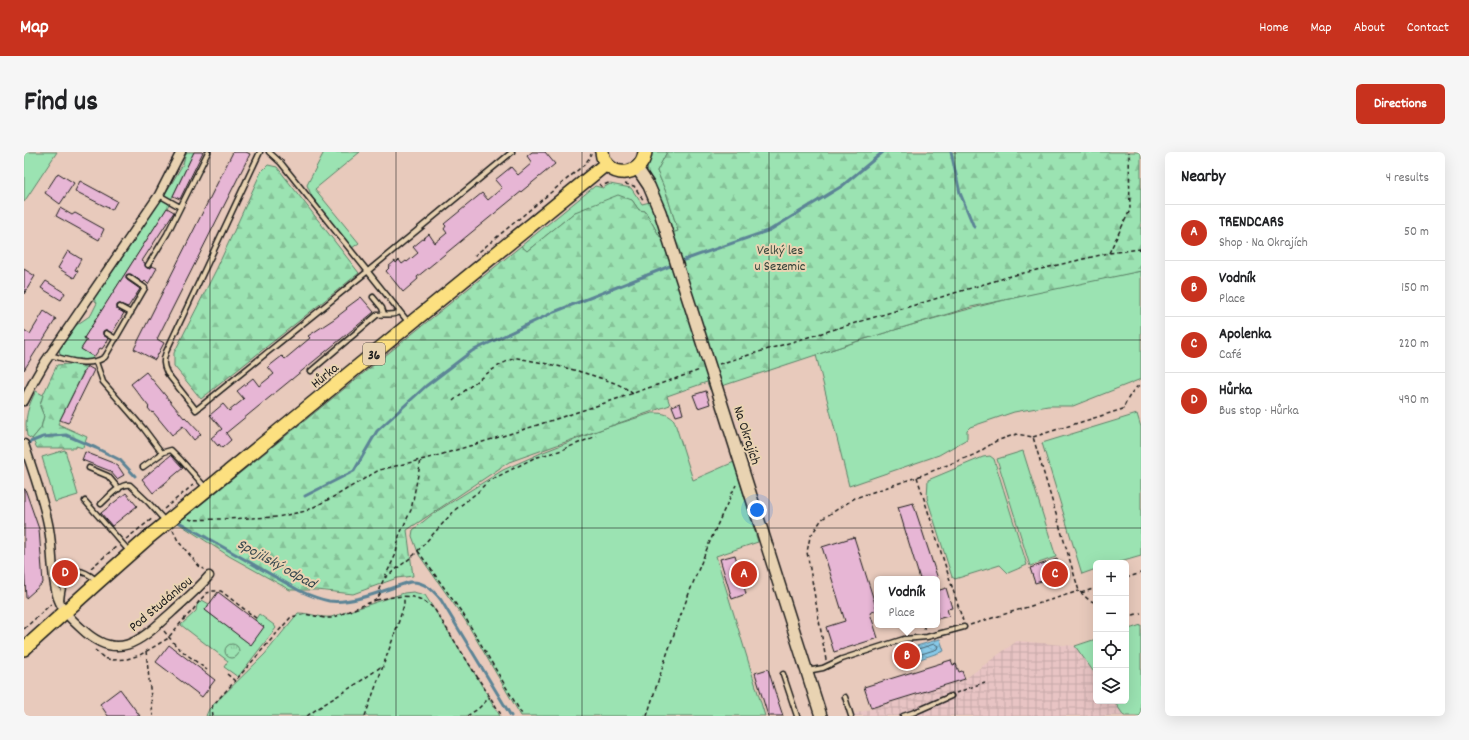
<!DOCTYPE html>
<meta charset="utf-8">
<style>
:root{--surface:#fff;--page:#f6f6f6;--text:#202124;--muted:#757577;--line:#e0e0e0;--accent:#c8321e}
body{margin:0;font-family:Dekko,sans-serif;background:var(--page);color:var(--text)}
.controls{position:absolute;right:12px;bottom:12px;display:grid;overflow:hidden;border-radius:6px;box-shadow:0 4px 16px #0002}
.controls button{width:36px;height:36px;display:grid;place-items:center;padding:0;border:0;border-bottom:1px solid var(--line);background:var(--surface);color:var(--text);font:20px sans-serif}
.you{position:absolute;left:733px;top:358px;width:14px;height:14px;margin:-10px;border:3px solid #fff;border-radius:50%;background:#1a73e8;box-shadow:0 0 0 6px #1a73e833}
.badge{display:grid;place-items:center;width:26px;height:26px;border-radius:50%;background:var(--accent);color:#fff;font-size:13px;font-weight:700}
.pin{position:absolute;translate:-50% -50%;border:2px solid #fff;box-shadow:0 1px 4px #0006}
.popup{position:absolute;left:850px;top:424px;width:66px;height:52px;box-sizing:border-box;display:grid;place-content:center;border-radius:6px;background:var(--surface);filter:drop-shadow(0 1px 3px #0005);font-size:13px;white-space:nowrap;color:var(--muted)}
.popup b{font-size:15px;color:var(--text)}
.popup::after{content:'';position:absolute;left:50%;top:100%;margin-left:-8px;border:8px solid transparent;border-top-color:var(--surface)}
.list{margin:0;padding:0;list-style:none}
h2{display:flex;justify-content:space-between;align-items:center;height:52px;margin:0;padding:0 16px;font-size:17px}
h2 small{font-size:13px;font-weight:400;color:var(--muted)}
.list li{display:grid;grid-template-columns:26px 1fr auto;gap:12px;align-items:center;box-sizing:border-box;height:56px;padding:0 16px;border-top:1px solid var(--line)}
.list b{display:block;font-size:15px;white-space:nowrap}
.list p{margin:0;font-size:13px;white-space:nowrap;color:var(--muted)}
.list em{font-size:13px;font-style:normal;color:var(--muted)}
.icon{flex:none;width:22px;height:22px;fill:none;stroke:currentColor;stroke-width:2;stroke-linecap:round;stroke-linejoin:round}
.map{position:relative;flex:none;width:1117px;height:564px;overflow:hidden;border-radius:6px}
header{display:flex;align-items:center;gap:24px;box-sizing:border-box;height:56px;padding:0 20px;background:var(--accent);color:#fff}
header strong{font-size:19px}
nav{display:flex;gap:22px;margin-inline-start:auto;font-size:14px}
.intro{display:flex;align-items:center;justify-content:space-between;box-sizing:border-box;height:96px;padding:0 24px}
h1{margin:0;font-size:28px}
.button{padding:10px 18px;border-radius:6px;background:var(--accent);color:#fff;font-size:14px;font-weight:700}
main{display:flex;gap:24px;padding:0 24px}
aside{flex:1;background:var(--surface);border-radius:6px;box-shadow:0 4px 16px #0002}
.map>svg:first-child{display:block}
</style>
<header>
<strong>Map</strong>
<nav><a>Home</a><a>Map</a><a>About</a><a>Contact</a></nav>
</header>
<div class="intro"><h1>Find us</h1><a class="button">Directions</a></div>
<main>
<div class="map">
<svg width="1117" height="564" viewBox="0 0 1117 564">
<defs>
<pattern id="industrial-grid" width="8" height="8" patternUnits="userSpaceOnUse"><rect width="8" height="8" fill="#e8c4c4"/><path d="M0 4h8M4 0v8" fill="none" stroke="#c6a8a8"/></pattern>
<pattern id="forest-firs" width="22" height="20" patternUnits="userSpaceOnUse"><rect width="22" height="20" fill="#9be3b2"/><path d="M5 1l3.5 6h-7zM16 11l3.5 6h-7z" fill="#85c298"/></pattern>
<pattern id="park-tufts" width="24" height="20" patternUnits="userSpaceOnUse"><rect width="24" height="20" fill="#9be3b2"/><path d="M3 7l-1-3M5 7V3M7 7l1-3M15 17l-1-3M17 17v-4M19 17l1-3" fill="none" stroke="#85c298"/></pattern>
<pattern id="water-waves" width="16" height="10" patternUnits="userSpaceOnUse"><rect width="16" height="10" fill="#87c9e8"/><path d="M0 5q4-4 8 0t8 0" fill="none" stroke="#74acc6"/></pattern>
</defs>
<rect width="100%" height="100%" fill="#e8cabc"/>
<filter id="ink" filterUnits="userSpaceOnUse"><feTurbulence type="fractalNoise" baseFrequency=".025" numOctaves="2"/><feDisplacementMap in="SourceGraphic" scale="8" xChannelSelector="R" yChannelSelector="G"/><feConvolveMatrix kernelMatrix="1 2 1 2 8 2 1 2 1" color-interpolation-filters="sRGB"/></filter>
<g filter="url(#ink)">
<!-- industrial -->
<path fill="url(#industrial-grid)" d="M993,489L1051,494L1072,523V549H1090L1100,564H824L941,527Z"/>
<!-- grass -->
<path fill="#9be3b2" stroke="#5c8067" d="M0,0H33L0,50Z
M162,0H170L143,56L60,186L62,189L57,197L70,205L66,208L40,205L36,203L35,196L48,176L67,163L73,151L68,145L87,118L90,116L146,34L159,12Z
M300,0H336L291,37L335,91L328,96L288,45L283,33Z
M626,0H643L633,19L642,40L654,79L648,81L635,42L624,20L623,15Z
M586,32L607,36L618,52L626,50L640,83L636,85L621,59L615,58L608,48L551,60L503,99L497,94L571,34L579,36Z
M1117,119V227L1049,254H1024L990,260L946,275L943,278V287L915,303L825,334L792,203C898,167 1007,139 1117,119Z
M12,239L19,243L16,254L20,264L17,276L8,287L3,284C0,267 4,254 12,239Z
M628,261C637,261 643,261 650,268L669,328L710,310L734,390L692,404L741,564H497L441,468L395,403L388,384L389,378L410,361L479,318L517,301L581,276Z
M1113,262L1117,275V404L1093,411H1072V417L1058,422L1018,291Z
M41,298L54,343L31,350L18,305Z
M999,299L1032,405L1006,414L973,307Z
M966,304L970,307L1003,413L984,421L976,413L931,427L928,425L903,346L904,328L959,305Z
M389,440L401,443L443,509L476,564H182L185,557L241,502L274,461C286,461 296,466 307,465L380,441Z
M178,448L185,452L181,458L226,492L231,468L235,462L250,473L252,476L214,525L200,515L204,509L157,473L172,459L173,453Z
M1117,473V564H1100L1090,549H1102V478Z
M1072,487V523L1051,494Z"/>
<!-- forest -->
<path fill="url(#forest-firs)" stroke="#5c8067" d="M643,0H1117V119L947,155L834,189L686,238L683,230L643,244L646,253L485,310L383,378L389,424L373,426L329,442L293,438H266L205,404L154,371L497,94L503,99L551,60L594,43L608,48L615,58L621,59L636,85L654,79L642,40L633,19Z
M244,13L253,15L335,121L177,247L150,214V201L193,116L237,20Z
M46,212L62,215L34,272L63,285L59,296L52,294V296H13L8,287L17,276L20,264L16,254L19,243L33,213Z"/>
<!-- park -->
<path fill="url(#park-tufts)" stroke="#5c8067" d="M201 499a7 7 0 1 1 14 0a7 7 0 1 1-14 0Z"/>
<!-- water -->
<path fill="url(#water-waves)" stroke="#5c8496" d="M916,487L920,499L881,512L876,499Z"/>
<g fill="none" stroke-linecap="round" stroke-linejoin="round">
<!-- shore -->
<path stroke="#47616e" stroke-width="1" d="M911,492L914,494L913,497L885,506L883,505V501Z"/>
<!-- stream -->
<path stroke="#5c8496" stroke-width="3" d="M927,0L936,41L950,75
M660,108L746,78L818,34L859,0
M1,292L19,285L42,283L72,296L96,308L111,324
M281,344L330,319L353,279L402,234L448,199L530,160L646,114
M155,370L276,439C285,443 295,447 305,449C331,452 362,437 386,430C400,429 409,438 417,448L487,564"/>
</g>
<!-- building -->
<path fill="#e7b6d5" stroke="#1c1c1c" d="M170,0H179L156,47L149,44Z
M209,0H222L226,2L133,187L140,191L131,208L110,197Z
M508,0H521L531,12L393,125L394,127L379,140L362,119L365,116L364,115L371,109L372,111L375,108L378,112L382,109L383,110L394,101L389,95L405,82L411,91L423,81L420,77L422,74L420,72L458,41L464,48L478,36L471,28L487,15L494,23L508,11L503,4Z
M34,21L50,31L36,52L21,41Z
M56,29L93,49L88,58L51,39Z
M36,56L48,63L51,61L80,77L75,88L32,64Z
M143,56L150,60L118,109L121,111V113L123,116H125L128,114L133,116L124,132L121,129L119,131L107,122L102,123L103,128L116,137L104,155L96,152L93,153V157L100,161L88,181L82,178L79,179V183L85,187L78,197L76,196L70,205L57,197L63,188L60,186Z
M44,99L57,107L51,118L54,119L50,126L34,116Z
M0,117L11,124L0,142Z
M22,129L41,141L37,148L17,136Z
M337,145L350,160L202,281L207,288L198,296L195,292L194,294L187,286L198,277L186,263L199,252L205,259L220,247L213,239L229,226L235,234L250,222L244,215L258,204L261,207L286,186L284,184L310,167L323,157L322,156Z
M20,159L32,167L0,218V178L6,182Z
M63,214L70,218L44,271L36,268Z
M122,220L160,266L161,265L177,282L170,288L159,274L148,283L129,260L128,261L124,256L125,255L107,232Z
M682,239L686,252L674,256L669,243Z
M656,251L659,262L652,264L648,254Z
M61,300L89,311L94,314L100,323L93,327L86,319L58,308Z
M147,303L159,316L129,341L118,327Z
M0,337H1L15,377L19,431L2,446L0,412Z
M102,341L113,354L88,374L77,361Z
M889,351L914,427H896L874,355Z
M830,385L853,458L846,461L854,486L810,500L802,475L821,469L798,395Z
M711,403L714,414L721,413L726,428L719,431L722,442L708,447L696,407Z
M1033,407L1038,423L1011,431L1006,416Z
M922,436L928,456L923,457L925,464L913,467V439Z
M194,440L240,475L227,493L181,458Z
M145,493L191,528L178,545L132,510Z
M927,508L929,513L932,512L935,520L938,519L941,527L847,556L840,535Z
M744,517L753,546L759,564H744L731,521Z
M96,537L116,564H84L76,552Z"/>
<g fill="none" stroke-linecap="round" stroke-linejoin="round">
<defs>
<path id="lane" d="M236,0L142,200C139,208 139,213 143,221L172,258L344,119L488,0
M245,0L257,11L385,171
M135,43L156,55
M124,113L143,82L184,0
M349,145L358,156L360,162
M96,155L107,161
M82,181L92,187
M26,203C43,208 65,216 81,205L121,136L105,125
M72,210L79,230L120,277L138,301
M287,219L353,163C362,161 367,165 376,160
M119,315L140,300L147,298L157,308L182,336
M65,316L84,324L95,337
M61,349L105,399
M77,352C84,346 96,331 106,333L124,350L141,369
M37,449C39,425 48,408 72,428
M783,519L799,516L818,507L880,487L903,485L940,475
M759,522L773,564
M821,545L827,564
M879,564L891,560L927,544"/>
<path id="street" d="M0,249L10,229L21,210L135,43L157,0
M0,292C9,320 20,348 25,377C29,399 27,424 34,446C39,460 48,468 58,477C95,512 118,487 148,460C161,448 174,437 185,424"/>
<path id="secondary" d="M613,16L625,34L636,60L686,215L797,564"/>
<path id="primary" d="M578,0C581,27 618,27 621,0
M0,497L74,430L126,384L582,12"/>
</defs>
<!-- lane casing -->
<use href="#lane" stroke="#1c1c1c" stroke-width="7"/>
<!-- street casing -->
<use href="#street" stroke="#1c1c1c" stroke-width="11"/>
<!-- secondary casing -->
<use href="#secondary" stroke="#1c1c1c" stroke-width="14"/>
<!-- primary casing -->
<use href="#primary" stroke="#1c1c1c" stroke-width="16"/>
<!-- path -->
<path stroke="#1c1c1c" stroke-width="1.5" stroke-dasharray="4 3" stroke-linecap="butt" d="M575,32L577,34L587,30
M601,32L610,34L620,49
M1085,101L1106,58L1105,0
M450,104L560,13L566,5L567,2
M695,212L987,124L1085,101L1117,97
M429,249C442,237 477,208 493,206C520,211 547,216 573,225C586,229 599,233 609,242
M1009,285L1099,257C1103,248 1108,237 1117,232
M893,325L939,469
M140,357L169,333
M165,367L168,368L253,365L282,359L313,343L355,318L409,305L495,279L578,252L676,218
M149,378L154,389L175,414L180,417
M102,387L129,366
M394,399L441,465L499,564
M67,416L93,394
M361,426L390,403L432,357L454,340L463,330L510,306L535,299L572,284
M1102,426L1117,421
M48,433L55,427
M1057,441L1072,436
M352,448C375,444 393,439 411,458L478,564
M1102,462L1109,463L1117,461
M899,473L901,478
M946,473L1055,439
M0,477L27,452
M140,479L153,495L183,518
M71,498L80,506L88,508L103,507L116,503L143,487L161,466L169,458L176,448L183,441L189,439H197L233,467
M122,499L129,564
M802,508L783,400L786,385L798,367L831,346L893,325L952,302L972,289L993,282L1009,285L1055,439L1065,448L1072,451
M203,522L211,529L267,465L281,462L301,466H308L352,448L356,442L355,437L372,402L375,384L387,358L397,308
M932,541L961,530
M189,564L188,556L189,553L211,529
M283,564C308,546 335,532 359,513
M341,564L371,481L380,453V445
M443,564L454,557L466,545
M623,564C647,486 676,406 712,333"/>
<!-- lane -->
<use href="#lane" stroke="#e9d3b2" stroke-width="4"/>
<!-- street -->
<use href="#street" stroke="#e9d3b2" stroke-width="8"/>
<!-- secondary -->
<use href="#secondary" stroke="#e9d3b2" stroke-width="11"/>
<!-- primary -->
<use href="#primary" stroke="#fce080" stroke-width="13"/>
</g>
</g>
<!-- grid -->
<path fill="none" stroke="#1c1c1c" stroke-width="1" stroke-opacity="0.55" d="M186,0V564M372,0V564M558,0V564M745,0V564M931,0V564M0,188H1117M0,376H1117"/>
<g text-anchor="middle" stroke-width="4" stroke-linejoin="round" paint-order="stroke">
<!-- shield labels -->
<rect fill="#e9d3b2" stroke="#5a5349" stroke-width="1" x="339" y="191" width="22" height="22" rx="3"/>
<g font-size="13" font-weight="bold" fill="#1c1c1c">
<text x="350" y="207">36</text>
</g>
<!-- park labels -->
<g font-size="14" fill="#35443a" stroke="#e9d3b2">
<text x="756" y="102">Velký les<tspan x="756" dy="16">u Sezemic</tspan></text>
</g>
<!-- street labels -->
<g font-size="14" fill="#1c1c1c" stroke="#e9d3b2">
<text transform="translate(300 223) rotate(-39)" y="5">Hůrka</text>
<text transform="translate(724 283) rotate(72)" y="5">Na Okrajích</text>
<text transform="translate(136 451) rotate(-40)" y="5">Pod Studánkou</text>
</g>
<!-- water labels -->
<g font-size="15" font-style="italic" fill="#37474f" stroke="#e9d3b2">
<text transform="translate(253 411) rotate(29)" y="5">Spojilský odpad</text>
</g>
</g>
</svg>
<div class="controls">
<button>+</button>
<button>−</button>
<button><svg class="icon" aria-label="locate" viewBox="0 0 24 24"><circle cx="12" cy="12" r="6"/><path d="M12 2v4M12 18v4M2 12h4M18 12h4"/></svg></button>
<button><svg class="icon" aria-label="layers" viewBox="0 0 24 24"><path d="M12 4l9 5-9 5-9-5zM3 14l9 5 9-5"/></svg></button>
</div>
<div class="you"></div>
<div class="pin badge" style="left:720px;top:422px">A</div>
<div class="pin badge" style="left:883px;top:504px">B</div>
<div class="popup"><b>Vodník</b>Place</div>
<div class="pin badge" style="left:1031px;top:422px">C</div>
<div class="pin badge" style="left:41px;top:421px">D</div>
</div>
<aside>
<h2>Nearby<small>4 results</small></h2>
<ul class="list">
<li><span class="badge">A</span><div><b>TRENDCARS</b><p>Shop · Na Okrajích</p></div><em>50 m</em></li>
<li><span class="badge">B</span><div><b>Vodník</b><p>Place</p></div><em>150 m</em></li>
<li><span class="badge">C</span><div><b>Apolenka</b><p>Café</p></div><em>220 m</em></li>
<li><span class="badge">D</span><div><b>Hůrka</b><p>Bus stop · Hůrka</p></div><em>490 m</em></li>
</ul>
</aside>
</main>
